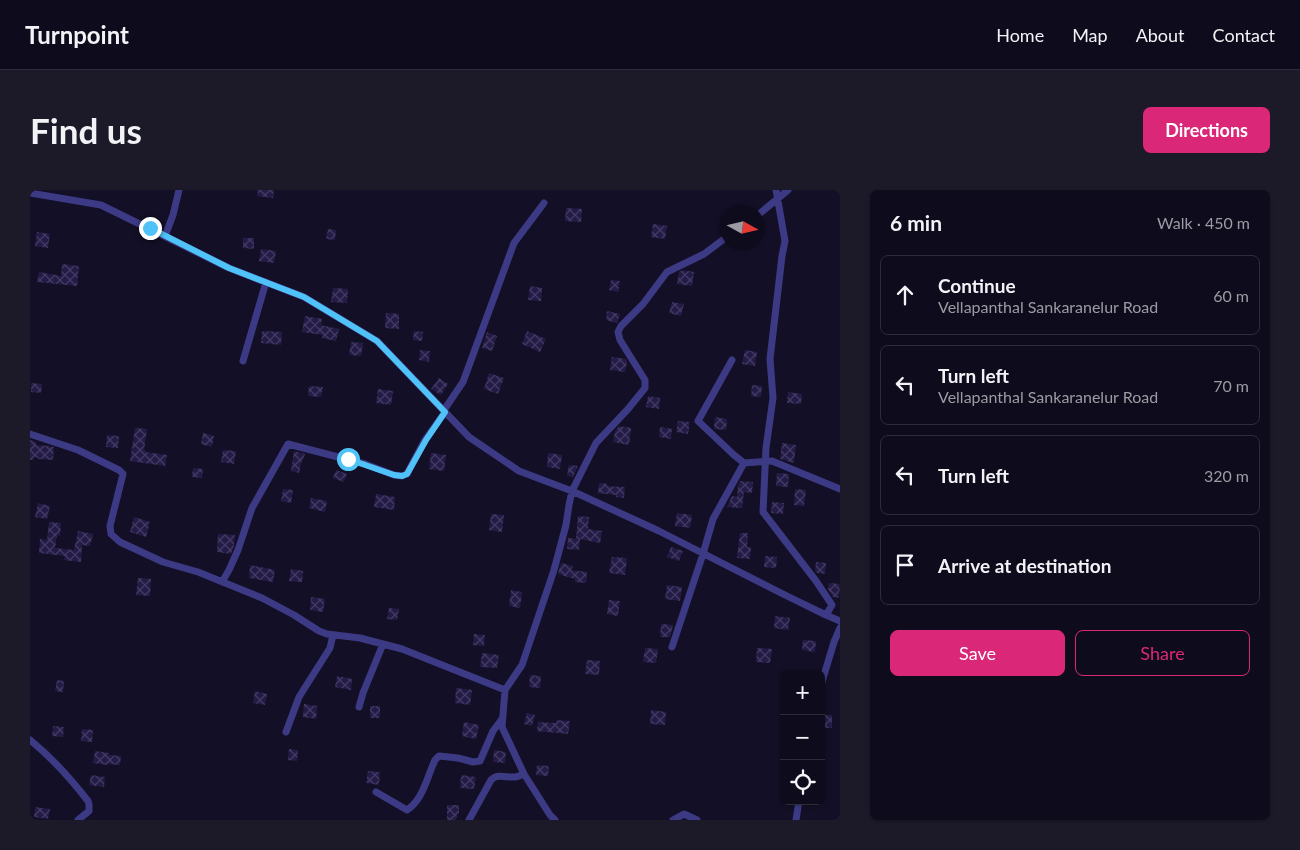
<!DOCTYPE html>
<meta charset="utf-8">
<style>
:root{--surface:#0e0b1c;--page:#1c1929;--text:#f1f3f6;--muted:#9b9ba3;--line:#2e2b3b;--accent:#db2777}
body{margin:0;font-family:Lato,sans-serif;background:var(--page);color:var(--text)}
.controls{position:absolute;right:15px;bottom:15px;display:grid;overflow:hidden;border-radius:8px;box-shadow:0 1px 4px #0004}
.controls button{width:45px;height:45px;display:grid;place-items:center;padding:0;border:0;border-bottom:1px solid var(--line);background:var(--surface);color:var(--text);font:25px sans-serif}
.compass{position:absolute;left:690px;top:15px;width:45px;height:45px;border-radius:50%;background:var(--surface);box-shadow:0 1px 4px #0004;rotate:98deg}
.stop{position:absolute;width:15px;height:15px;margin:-11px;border:4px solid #4fc3f7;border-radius:50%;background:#fff}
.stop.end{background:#4fc3f7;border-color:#fff;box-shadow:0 1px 5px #0008}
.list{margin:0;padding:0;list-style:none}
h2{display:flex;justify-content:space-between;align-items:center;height:65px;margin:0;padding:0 20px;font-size:21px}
h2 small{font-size:16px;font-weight:400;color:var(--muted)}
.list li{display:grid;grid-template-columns:32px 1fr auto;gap:15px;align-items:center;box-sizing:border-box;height:80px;margin:0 10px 10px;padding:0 10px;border:1px solid var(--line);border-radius:8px}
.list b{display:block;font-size:19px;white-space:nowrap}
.list p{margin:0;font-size:16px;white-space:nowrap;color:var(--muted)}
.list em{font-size:16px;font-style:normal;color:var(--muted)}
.actions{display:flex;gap:10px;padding:15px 20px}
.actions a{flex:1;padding:11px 0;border:1px solid var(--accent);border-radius:8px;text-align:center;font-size:18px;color:var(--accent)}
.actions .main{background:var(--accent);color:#fff}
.icon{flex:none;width:28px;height:28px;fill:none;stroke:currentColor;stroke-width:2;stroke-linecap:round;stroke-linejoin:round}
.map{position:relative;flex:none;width:810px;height:630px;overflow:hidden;border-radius:8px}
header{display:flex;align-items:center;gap:30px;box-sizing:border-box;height:70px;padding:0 25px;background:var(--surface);border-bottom:1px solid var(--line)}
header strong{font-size:24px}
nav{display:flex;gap:28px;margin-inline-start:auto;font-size:18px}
.intro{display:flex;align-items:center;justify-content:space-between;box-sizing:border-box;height:120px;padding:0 30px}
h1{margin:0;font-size:35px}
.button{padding:12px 22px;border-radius:8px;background:var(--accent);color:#fff;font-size:18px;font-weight:700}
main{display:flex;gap:30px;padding:0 30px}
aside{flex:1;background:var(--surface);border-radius:8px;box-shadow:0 1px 4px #0004}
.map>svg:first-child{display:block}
</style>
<header>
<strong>Turnpoint</strong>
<nav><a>Home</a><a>Map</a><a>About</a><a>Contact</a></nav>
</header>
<div class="intro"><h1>Find us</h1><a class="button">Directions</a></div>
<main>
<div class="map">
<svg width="810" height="630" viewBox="0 0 810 630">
<defs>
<pattern id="building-cross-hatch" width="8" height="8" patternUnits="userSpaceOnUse" patternTransform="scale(1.25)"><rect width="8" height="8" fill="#241b47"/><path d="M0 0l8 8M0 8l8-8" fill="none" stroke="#433b63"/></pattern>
</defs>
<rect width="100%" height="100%" fill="#130f26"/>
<!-- building -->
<path fill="url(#building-cross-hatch)" d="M228,0H244L243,8L227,6Z
M536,18L552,19L551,32L535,31Z
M623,34L637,36L635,49L621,47Z
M298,39L306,40L305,50L296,49Z
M7,42L20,44L18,58L5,56Z
M213,48H224V59L213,58Z
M231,59L246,61L244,73L229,71Z
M32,74L49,76L47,96L7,92L9,82L31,86Z
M653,80L664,82L662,96L647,94L649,82Z
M581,90L590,91L588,102L579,100Z
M500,96L512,98L511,111L498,110Z
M303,98L318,99L317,113L301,112Z
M642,112L654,114L651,126L639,123Z
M577,121L590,124L587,133L576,130Z
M356,123L369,124V139L355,138Z
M275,126L292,129L291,135L309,139L306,151L292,148L293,145L272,142Z
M232,141L252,142L251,155L231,153Z
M384,141L393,142L392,151L383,150Z
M497,141L516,149L510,162L492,154Z
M457,142L467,146L462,161L452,158Z
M321,152L333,153L331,166L319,165Z
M390,160L400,161L399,172L389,170Z
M715,160L727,162L725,176L712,174Z
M582,167L596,169L597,171L595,182L580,180Z
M459,183L474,188L468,204L454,199Z
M409,188L418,194L411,205L401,199Z
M1,193L12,194L11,203L1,202Z
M722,195L732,196L731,207L721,206Z
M279,196L293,197L291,207L278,206Z
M348,199L363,201L361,215L346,213Z
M758,202L772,204L771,214L757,213Z
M618,206L630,208L629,219L616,217Z
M685,227L697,229L696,240L684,239Z
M648,231L660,232L658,244L646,242Z
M589,236L601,238L599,255L583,252L585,241Z
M630,237L642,239L641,249L629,247Z
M105,238L117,239L114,260H116L115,262L137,265L135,276L100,271Z
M173,243L184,246L182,257L171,254Z
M77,245L89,246L88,258L76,257Z
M0,250L6,252V255L19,256L24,257L23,270L8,269V268L4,267L3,270H0Z
M752,253L766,255L764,273L750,269Z
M193,260L206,261L204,274L191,272Z
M264,261L275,264L273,270H272L269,283L261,281Z
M401,263L416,265L414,281L399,279Z
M518,263L532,265L530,279L517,277Z
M539,275L548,276L543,287L537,286Z
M163,278L173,279L172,288L162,287Z
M306,280L317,284L314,292L303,288Z
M747,283L759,284L758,297L746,296Z
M710,291L723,292L722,303L714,302L712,318L697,317L702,306L707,307L708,295Z
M569,293L577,294V296L595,297L594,308L586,307V305L568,303Z
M253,299L263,300L261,313L251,311Z
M765,299L776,300L774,316L764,315Z
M346,304L365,307L364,320L344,317Z
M281,308L297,311L295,322L279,318Z
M742,312L754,313L753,324L741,323Z
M8,313L20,316L17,329L5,327Z
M647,323L662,325L660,338L645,336Z
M461,324L474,325L472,342L459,340Z
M548,326L559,327L558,339L572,341L570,353L550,349L549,360L537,359L538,348L548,349H546Z
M104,327L120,332L116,347L100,342Z
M19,332L31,333L30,346L27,345L25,358L44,360L48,341L63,344L60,356L52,355L51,372L34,370L35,366L9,363L10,349L17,350Z
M710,343H718L717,357H721L720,369L707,368Z
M188,344L205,345L204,356L201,364L187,362Z
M641,357L653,361L649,371L637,367Z
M735,366L747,367L746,378L734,377Z
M582,367L597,368L595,385L579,383Z
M786,372L796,373L795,384L787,383L785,381Z
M531,373L543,376L541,380L557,382L556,393L545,392V389L528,384Z
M220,375L245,380L243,392L219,388Z
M261,379L273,381L272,392L259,391Z
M108,388L121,389L120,406L106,405Z
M799,393L810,394L809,408L803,407L798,399Z
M637,395L652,397L650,411L635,409Z
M481,400L492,402L490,418L479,416Z
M281,407L295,409L293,422L280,420Z
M579,410L590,411L588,426L577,424Z
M359,418L369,419L367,430L357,429Z
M745,426L760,428L758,440L744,438Z
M631,434L643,435L640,447H630Z
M444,444L455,445L454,456L443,455Z
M773,450L786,451L785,462L772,460Z
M615,458L628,459L626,473L613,472Z
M727,458L742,459L740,473L726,472Z
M452,463L469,465L467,478L450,477Z
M557,470L570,471L569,485L555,484Z
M500,485L511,486L510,498L499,497Z
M307,486L322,489L321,500L305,497Z
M27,490L34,491L33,502L25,501Z
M426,498L442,500L440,515L425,513Z
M225,501L237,504L235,515L223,513Z
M274,514L287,516L286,529L273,527Z
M340,516H350V528H340Z
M621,520L636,522L635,535L620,534Z
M497,523L505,525L502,536L494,534Z
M791,525H802V538H791Z
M526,530L540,531L538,544L507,541L508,532L526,533Z
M434,532L449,535L446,549L432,546Z
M23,536L34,537L33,547L22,546Z
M52,539L63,540L62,552L51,551Z
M259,559L268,560L267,571L258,570Z
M464,560L476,562L475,573L463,572Z
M65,561L79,563V565L91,566L90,575L77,574V575L63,573Z
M507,575L519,576L518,586L506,585Z
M338,581L350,582L349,595L336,593Z
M61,585L75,587L74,597L59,595Z
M431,585L446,587L444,599L430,598Z
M417,615H429V624H427L426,630H417Z
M5,617L20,619L18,629L4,627Z"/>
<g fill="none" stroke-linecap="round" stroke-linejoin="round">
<!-- street -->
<path stroke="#3d3a85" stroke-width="7" d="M2,0L0,3L71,15L199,78L274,107L347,151L439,247L489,281L542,301L629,341L757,406L796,425L810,431
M746,0L755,51L752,66L740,169L743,208L736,258L733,322L786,391L802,415L796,425
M728,25L758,0
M135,46L143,25L149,0
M702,170L668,231L704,265L714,273L742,271L810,299
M213,171L236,92
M414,220L433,192L484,53L514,13
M0,244L48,260L89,280L93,284L80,336L81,344L90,352L133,372L168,382L232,408L264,425L289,441L297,444L330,448L372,459L475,500
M192,392L199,380L208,360L222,318L258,254L335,274L364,285L372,286L377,284L395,250L415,222
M642,457L673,364L683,329L714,273
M791,495L804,452L810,438
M329,517L333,503L353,454
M256,542L269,507L300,458L303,445
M0,550C21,567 41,589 58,611L59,614V621L48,630
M346,602L377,620C393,610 397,587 405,570L409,566L428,568L443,572L450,571L463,541L472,529
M439,630L461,590C468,583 477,588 486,587C489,586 491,585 494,584
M525,630L520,625L494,584L472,537L475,500L492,475L524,380L536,335L539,315L542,301L566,253L598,219L615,198V190L590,150L588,142L591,136L613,114L637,82L674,64L698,46
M643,630L654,624L667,630
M766,630L769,611"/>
</g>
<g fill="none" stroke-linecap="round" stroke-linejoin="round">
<!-- route -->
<path stroke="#4fc3f7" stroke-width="6" d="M120,38L199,78L274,107L347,151L415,222L396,250L377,284L372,286L364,285L318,269"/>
</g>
</svg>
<div class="controls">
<button>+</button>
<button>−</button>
<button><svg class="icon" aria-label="locate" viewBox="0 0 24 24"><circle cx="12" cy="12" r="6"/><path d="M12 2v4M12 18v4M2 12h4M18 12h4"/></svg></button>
</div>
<svg class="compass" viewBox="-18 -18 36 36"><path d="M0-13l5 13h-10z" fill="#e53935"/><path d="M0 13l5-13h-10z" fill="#9b9ba3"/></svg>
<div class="stop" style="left:318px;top:269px"></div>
<div class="stop end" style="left:120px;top:38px"></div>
</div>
<aside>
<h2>6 min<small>Walk · 450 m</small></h2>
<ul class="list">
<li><svg class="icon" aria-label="ahead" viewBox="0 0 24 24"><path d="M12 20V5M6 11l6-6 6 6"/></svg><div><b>Continue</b><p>Vellapanthal Sankaranelur Road</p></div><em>60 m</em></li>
<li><svg class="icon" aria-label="left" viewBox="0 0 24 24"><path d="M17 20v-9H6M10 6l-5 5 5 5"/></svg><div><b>Turn left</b><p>Vellapanthal Sankaranelur Road</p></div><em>70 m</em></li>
<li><svg class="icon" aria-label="left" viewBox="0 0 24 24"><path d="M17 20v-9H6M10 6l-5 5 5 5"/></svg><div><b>Turn left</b></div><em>320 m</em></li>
<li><svg class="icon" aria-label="arrive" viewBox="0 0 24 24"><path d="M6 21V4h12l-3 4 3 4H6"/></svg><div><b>Arrive at destination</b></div></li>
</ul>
<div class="actions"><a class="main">Save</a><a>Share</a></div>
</aside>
</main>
